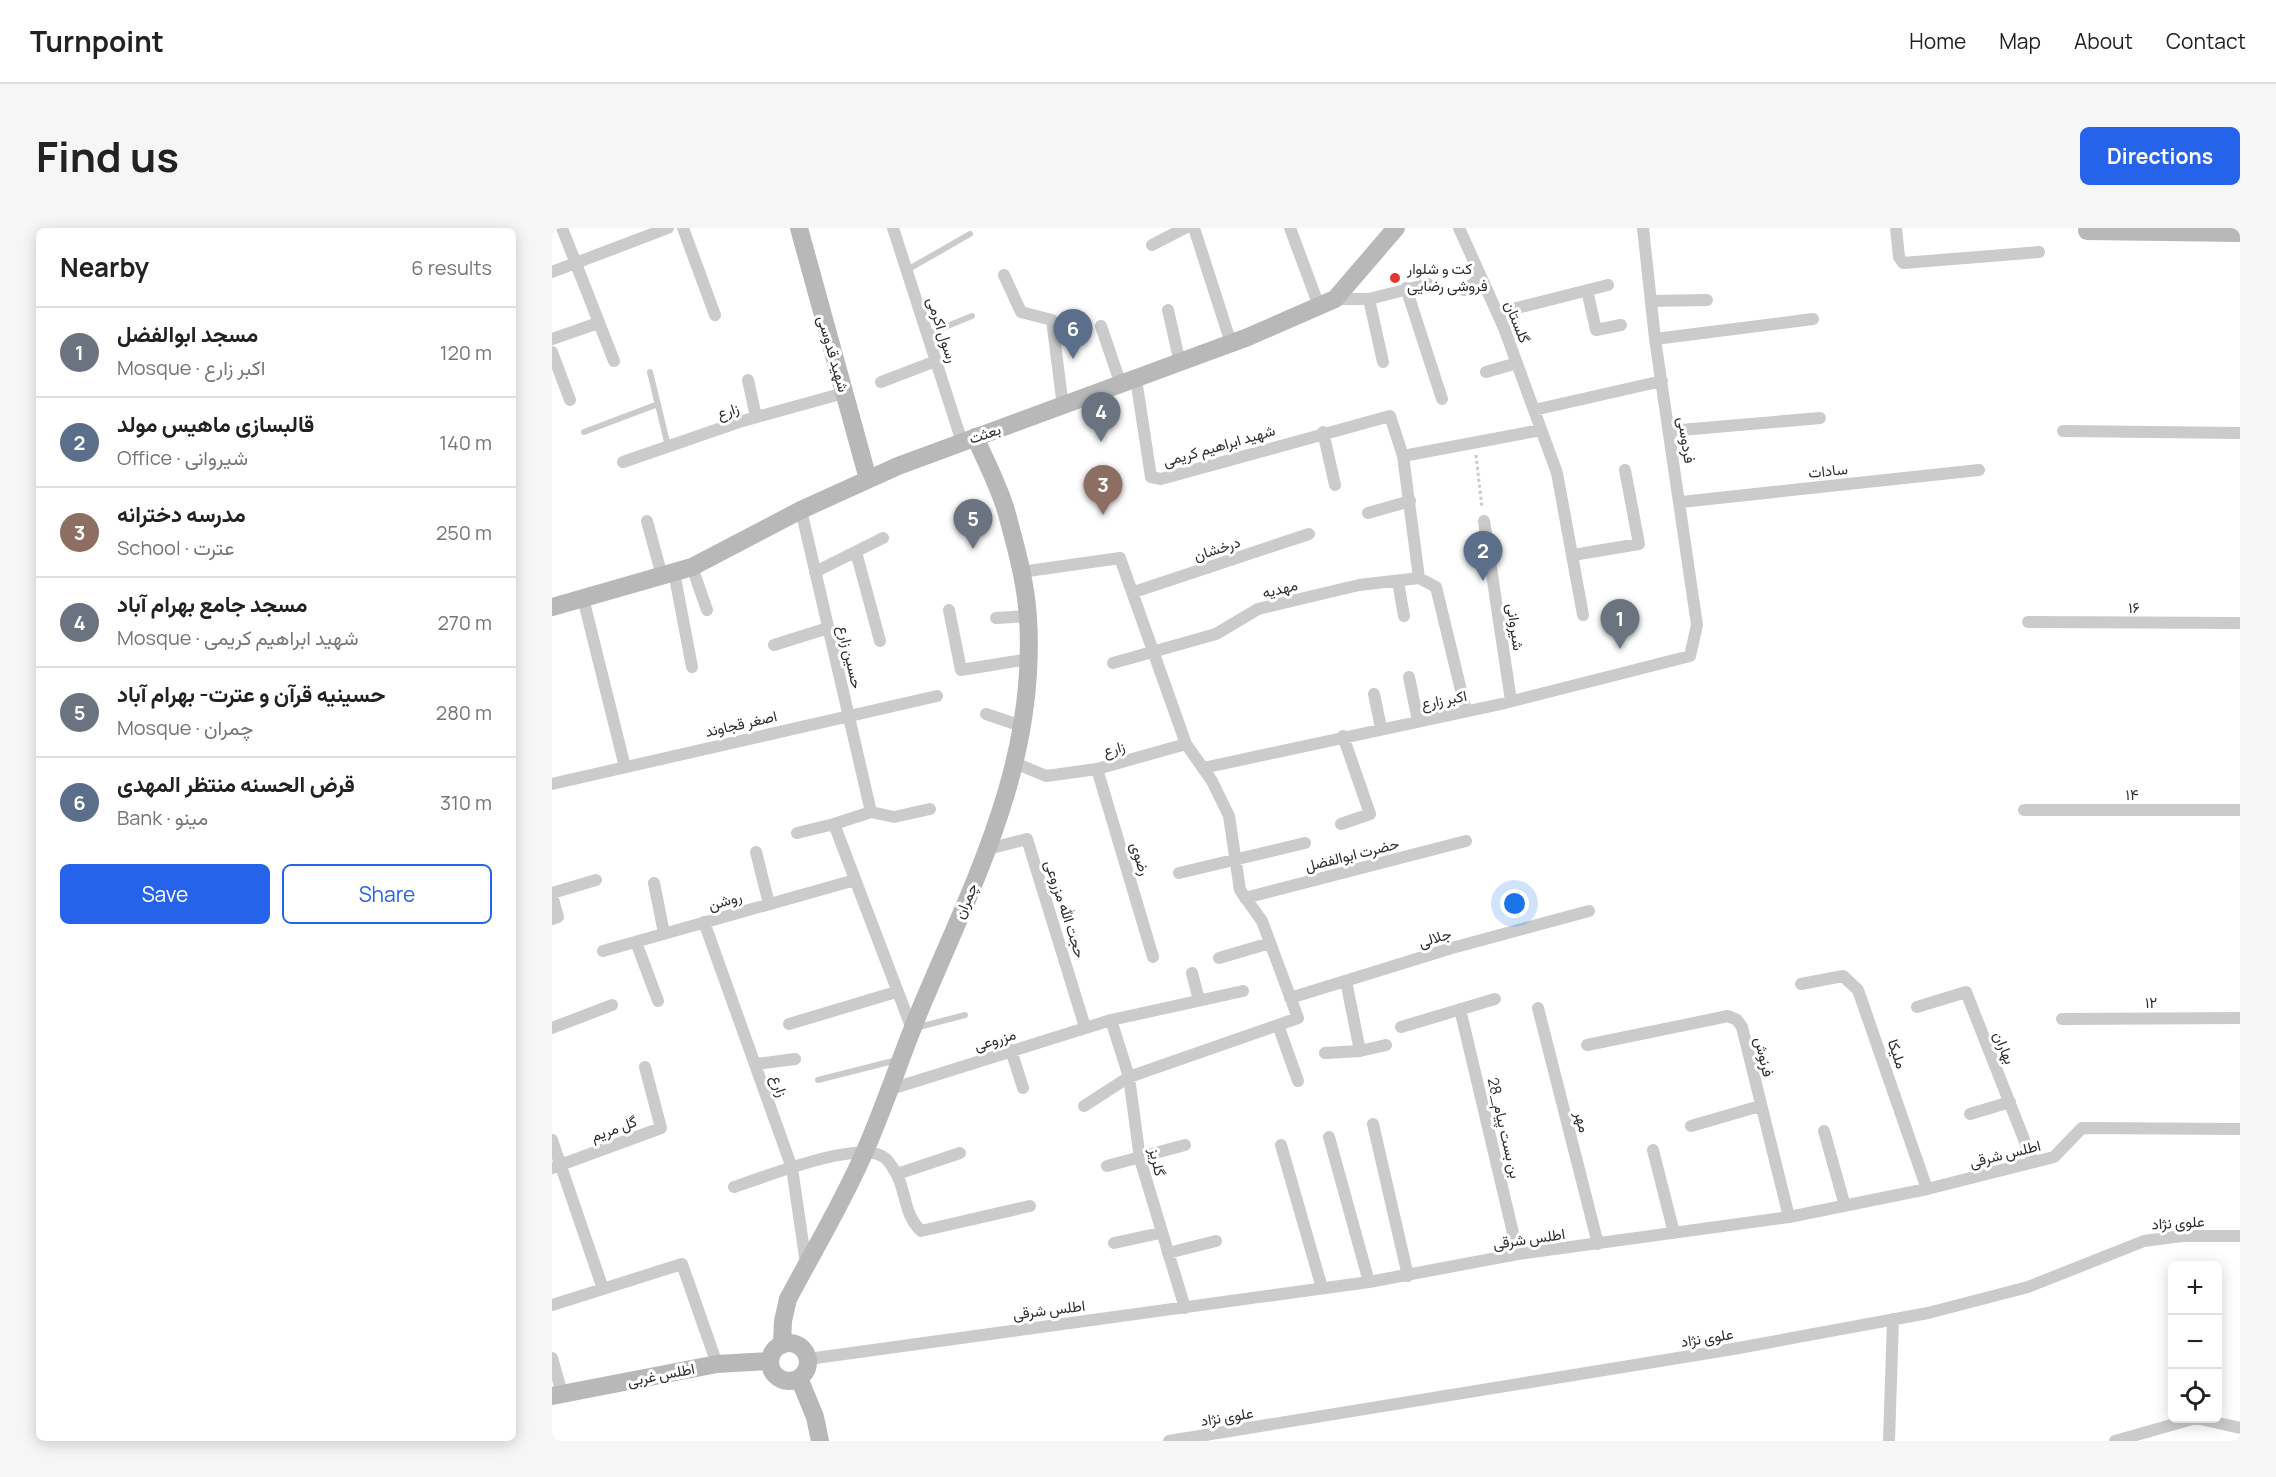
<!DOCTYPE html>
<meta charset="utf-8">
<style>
:root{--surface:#fff;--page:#f6f6f6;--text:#222;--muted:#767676;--line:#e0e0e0;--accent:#2563eb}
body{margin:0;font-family:Manrope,Vazirmatn,sans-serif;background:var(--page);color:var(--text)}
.controls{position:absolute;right:18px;bottom:18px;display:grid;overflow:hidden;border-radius:9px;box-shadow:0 3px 15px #0003}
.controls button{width:54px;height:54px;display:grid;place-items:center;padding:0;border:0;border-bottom:2px solid var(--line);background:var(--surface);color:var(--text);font:30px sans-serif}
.you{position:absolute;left:963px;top:676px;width:21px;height:21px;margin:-15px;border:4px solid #fff;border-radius:50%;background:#1a73e8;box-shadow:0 0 0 9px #1a73e833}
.badge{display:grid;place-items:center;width:39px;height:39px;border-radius:50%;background:var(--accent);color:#fff;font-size:20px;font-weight:700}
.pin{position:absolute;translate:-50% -50px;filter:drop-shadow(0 2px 3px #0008)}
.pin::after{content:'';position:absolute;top:32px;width:21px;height:18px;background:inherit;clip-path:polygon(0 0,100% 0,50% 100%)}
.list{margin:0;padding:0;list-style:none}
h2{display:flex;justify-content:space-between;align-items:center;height:78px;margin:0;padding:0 24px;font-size:26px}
h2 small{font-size:20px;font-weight:400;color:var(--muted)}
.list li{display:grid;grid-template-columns:39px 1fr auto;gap:18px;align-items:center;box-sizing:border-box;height:90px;padding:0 24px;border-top:2px solid var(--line)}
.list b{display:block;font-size:22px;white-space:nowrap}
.list p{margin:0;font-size:20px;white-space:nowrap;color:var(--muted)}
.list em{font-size:20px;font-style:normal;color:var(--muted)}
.actions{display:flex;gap:12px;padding:18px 24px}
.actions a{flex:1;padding:14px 0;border:2px solid var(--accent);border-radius:9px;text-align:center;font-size:21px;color:var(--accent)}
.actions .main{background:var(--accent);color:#fff}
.icon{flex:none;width:33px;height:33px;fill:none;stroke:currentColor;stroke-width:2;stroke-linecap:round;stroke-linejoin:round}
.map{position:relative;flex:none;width:1688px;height:1213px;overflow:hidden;border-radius:9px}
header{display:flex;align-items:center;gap:36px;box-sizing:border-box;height:84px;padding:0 30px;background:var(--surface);border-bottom:2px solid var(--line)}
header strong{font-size:28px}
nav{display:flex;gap:33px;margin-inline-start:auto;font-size:21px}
.intro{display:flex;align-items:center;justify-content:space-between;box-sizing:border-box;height:144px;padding:0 36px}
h1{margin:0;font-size:42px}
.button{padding:15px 27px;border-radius:9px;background:var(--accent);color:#fff;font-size:21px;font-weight:700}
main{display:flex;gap:36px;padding:0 36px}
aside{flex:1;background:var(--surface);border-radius:9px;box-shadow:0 3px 15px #0003}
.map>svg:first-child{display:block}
</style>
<header>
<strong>Turnpoint</strong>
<nav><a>Home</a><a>Map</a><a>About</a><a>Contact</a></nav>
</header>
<div class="intro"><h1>Find us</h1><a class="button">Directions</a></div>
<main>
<aside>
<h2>Nearby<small>6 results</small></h2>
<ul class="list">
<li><span class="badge" style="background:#6b7280">1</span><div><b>مسجد ابوالفضل</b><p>Mosque · اکبر زارع</p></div><em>120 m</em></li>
<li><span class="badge" style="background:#5c6f8a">2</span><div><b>قالبسازی ماهیس مولد</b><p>Office · شیروانی</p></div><em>140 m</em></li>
<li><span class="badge" style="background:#8d6e63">3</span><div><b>مدرسه دخترانه</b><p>School · عترت</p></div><em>250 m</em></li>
<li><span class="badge" style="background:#6b7280">4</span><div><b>مسجد جامع بهرام آباد</b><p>Mosque · شهید ابراهیم کریمی</p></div><em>270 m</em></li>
<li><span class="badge" style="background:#6b7280">5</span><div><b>حسینیه قرآن و عترت- بهرام آباد</b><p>Mosque · چمران</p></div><em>280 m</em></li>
<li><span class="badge" style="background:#5c6f8a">6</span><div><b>قرض الحسنه منتظر المهدی</b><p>Bank · مینو</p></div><em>310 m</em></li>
</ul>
<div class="actions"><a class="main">Save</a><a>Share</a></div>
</aside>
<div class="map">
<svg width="1688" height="1213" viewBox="0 0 1688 1213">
<rect width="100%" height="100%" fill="#fff"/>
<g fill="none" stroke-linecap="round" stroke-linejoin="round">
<!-- path -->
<path stroke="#cbcbcb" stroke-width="3" stroke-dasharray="3 3" stroke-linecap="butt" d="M924,227L930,280"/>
<!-- lane -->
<path stroke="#cbcbcb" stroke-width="6" d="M355,42L418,6
M376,106L420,88
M98,144L116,218
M32,204L106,176
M363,800L413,787
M266,852L345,832"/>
<!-- street -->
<path stroke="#cbcbcb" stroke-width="12" d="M10,0L62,133
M131,0L163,87
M341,0L410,214
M642,0L679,115
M738,0L767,78
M907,0L952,100L1005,245L1031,387
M1344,0L1347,29L1351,35L1487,24
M600,17L633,0
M0,44L116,0
M452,47L469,84L500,92L511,179
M854,60L890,171
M912,62L929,50
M1035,62L1044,102L1069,97
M783,71H817L876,56
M817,71L831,134
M1099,73L1155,72
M616,82L628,135
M945,85L1056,57
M549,98L569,157
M0,111L46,95
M1103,111L1261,91
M0,124L18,172
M934,144L965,135
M584,151L599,249L609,251L838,188L851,228L867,350
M196,152L204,189
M329,154L384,133
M982,182L1110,153
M1117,203L1268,190
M1511,203L1688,205
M771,204L783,257
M851,228L989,202
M71,234L187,194L292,165
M1129,274L1427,242
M249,282L319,584
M816,285L858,273
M95,293L110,348
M932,293L959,473
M304,324L328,413
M1021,327L1087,316L1073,242
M140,339L155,382
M122,344L140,439
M263,344L331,310
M469,344L568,330L634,516L660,553L677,588L688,662L710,693L746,790L577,849L532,878
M867,350L884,359L914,483
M846,354L852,388
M582,364L757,306
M31,370L73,539
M397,382L409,442L477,431
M444,390L476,388
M1476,394L1688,395
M222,417L276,400
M561,435L664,406L706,381L807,357L867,350
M857,449L866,493
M822,466L829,500
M434,486L472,499
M463,535L494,548L545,541L634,516
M651,540L949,476L1138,428L1145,397L1103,111L1091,0
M545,541L601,729
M0,556L385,468
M1472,582H1688
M282,596L360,801
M789,596L818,586L791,508
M245,605L282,596L319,584L342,589L378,581
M436,621L475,611L533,799
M204,624L217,676
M627,645L753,615
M102,655L112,705
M0,665L44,652
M0,667L6,689L0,691
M693,670L914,613
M152,694L240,940L254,1036
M84,714L106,773
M51,723L303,652
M667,730L718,715
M640,745L647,772
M794,753L808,823
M1249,756L1291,748L1306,762L1375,961
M738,770L900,720L1037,683
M1365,779L1414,764L1481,934
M986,780L1046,1016
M908,781L966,1026
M1510,791L1688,790
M559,792L577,849L588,931L633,1080
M237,796L344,764
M726,797L746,853
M849,799L943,771
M0,800L60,777
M1035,817L1176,788L1185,792L1190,799L1237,989
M459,822L471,860
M773,825L808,823L834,817
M204,836L243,831
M336,862L559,792L691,763
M1418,886L1458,874
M821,896L856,1048
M1139,898L1208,878
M1272,903L1293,978
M777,909L817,1054
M0,912L51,1061
M729,917L770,1060
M1101,922L1122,1005
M555,938L633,917
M0,940L109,900L93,839
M345,946L408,925
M182,959C210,950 309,910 333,930C337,933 341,940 344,945C355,965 351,985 369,1003L478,978
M562,1015L608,1005
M616,1025L664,1013
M0,1077L130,1036L165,1136
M0,1130L10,1165
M256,1131L817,1054L966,1026L1237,989L1375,961L1502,929L1530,900L1688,901
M1644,1190L1688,1200
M617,1213L1181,1121L1376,1085L1476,1059L1592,1013L1630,1008H1688
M1337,1213L1341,1091
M1563,1213L1644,1190"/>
<!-- secondary -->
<path stroke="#b8b8b8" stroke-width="18" d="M247,0L316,251
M1535,3L1688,5
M0,379L140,339L249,282L346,238L696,109L783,71L844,0
M218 1134a19 19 0 1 1 38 0a19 19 0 1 1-38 0Z
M230,1117L231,1093L236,1071C262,1022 291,974 313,923C334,875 350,825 370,777C424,649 485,533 476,390C474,355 464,319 455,286C448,260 434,234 423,209
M247,1150L263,1189L268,1213
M0,1168L165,1136L218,1133"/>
</g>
<!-- markers -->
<circle fill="#e53530" stroke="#fff" stroke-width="2" cx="843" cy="50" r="6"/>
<g text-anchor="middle" stroke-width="6" stroke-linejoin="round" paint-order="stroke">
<!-- poi labels -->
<g font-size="15" fill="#2e2e2e" stroke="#fff" text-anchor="start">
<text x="855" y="46">کت و شلوار<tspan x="855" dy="17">فروشی رضایی</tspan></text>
</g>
<!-- street labels -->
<g font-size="15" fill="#2e2e2e" stroke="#fff">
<text transform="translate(965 94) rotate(68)" y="5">گلستان</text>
<text transform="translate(390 102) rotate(72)" y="5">رسول اکرمی</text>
<text transform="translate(281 126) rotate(74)" y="5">شهید قدوسی</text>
<text transform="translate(176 183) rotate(-18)" y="5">زارع</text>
<text transform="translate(433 206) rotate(-19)" y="5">بعثت</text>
<text transform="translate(1134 212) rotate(81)" y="5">فردوسی</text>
<text transform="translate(667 218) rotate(-16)" y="5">شهید ابراهیم کریمی</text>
<text transform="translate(1276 243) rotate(-6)" y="5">سادات</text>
<text transform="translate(665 321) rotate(-18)" y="5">درخشان</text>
<text transform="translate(728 361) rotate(-14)" y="5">مهدیه</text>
<text x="1582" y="385">۱۶</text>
<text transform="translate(963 399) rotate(82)" y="5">شیروانی</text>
<text transform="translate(298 429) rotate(77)" y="5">حسین زارع</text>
<text transform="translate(892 472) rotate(-11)" y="5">اکبر زارع</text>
<text transform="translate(189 496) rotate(-13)" y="5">اصغر قجاوند</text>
<text transform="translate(562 521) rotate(-16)" y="5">زارع</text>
<text x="1580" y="572">۱۴</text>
<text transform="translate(800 627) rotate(-14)" y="5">حضرت ابوالفضل</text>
<text transform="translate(588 631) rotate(73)" y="5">رضوی</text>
<text transform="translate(173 673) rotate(-16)" y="5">روشن</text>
<text transform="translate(414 673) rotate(-67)" y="5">چمران</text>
<text transform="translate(513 681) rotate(72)" y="5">حجت الله مزروعی</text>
<text transform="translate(883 710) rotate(-17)" y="5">جلالی</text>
<text x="1599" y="780">۱۲</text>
<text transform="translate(443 812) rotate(-17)" y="5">مزروعی</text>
<text transform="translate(1452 820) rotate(68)" y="5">بهاران</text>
<text transform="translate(1345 826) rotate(71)" y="5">ملیکا</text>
<text transform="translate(1212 829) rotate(77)" y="5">فرنوش</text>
<text transform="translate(227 858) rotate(71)" y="5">زارع</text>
<text transform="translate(1030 894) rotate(76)" y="5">مهر</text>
<text transform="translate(952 900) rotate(77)" y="5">بن بست پیام_28</text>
<text transform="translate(62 901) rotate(-20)" y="5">گل مریم</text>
<text transform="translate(1453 926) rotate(-14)" y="5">اطلس شرقی</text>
<text transform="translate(605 934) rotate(77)" y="5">گلریز</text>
<text transform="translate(1626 995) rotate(-3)" y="5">علوی نژاد</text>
<text transform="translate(977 1011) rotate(-8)" y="5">اطلس شرقی</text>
<text transform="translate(497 1082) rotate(-7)" y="5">اطلس شرقی</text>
<text transform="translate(1155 1110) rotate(-9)" y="5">علوی نژاد</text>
<text transform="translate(109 1147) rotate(-11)" y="5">اطلس غربی</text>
<text transform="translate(675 1189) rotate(-9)" y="5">علوی نژاد</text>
</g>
</g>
</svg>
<div class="controls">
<button>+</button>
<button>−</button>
<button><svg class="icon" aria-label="locate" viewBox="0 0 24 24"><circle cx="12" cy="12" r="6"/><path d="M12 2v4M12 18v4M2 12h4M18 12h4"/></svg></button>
</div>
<div class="you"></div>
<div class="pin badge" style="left:1068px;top:421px;background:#6b7280">1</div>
<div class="pin badge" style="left:931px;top:353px;background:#5c6f8a">2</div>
<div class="pin badge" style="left:551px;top:287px;background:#8d6e63">3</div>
<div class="pin badge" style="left:549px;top:214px;background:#6b7280">4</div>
<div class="pin badge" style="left:421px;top:321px;background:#6b7280">5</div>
<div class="pin badge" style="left:521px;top:131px;background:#5c6f8a">6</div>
</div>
</main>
